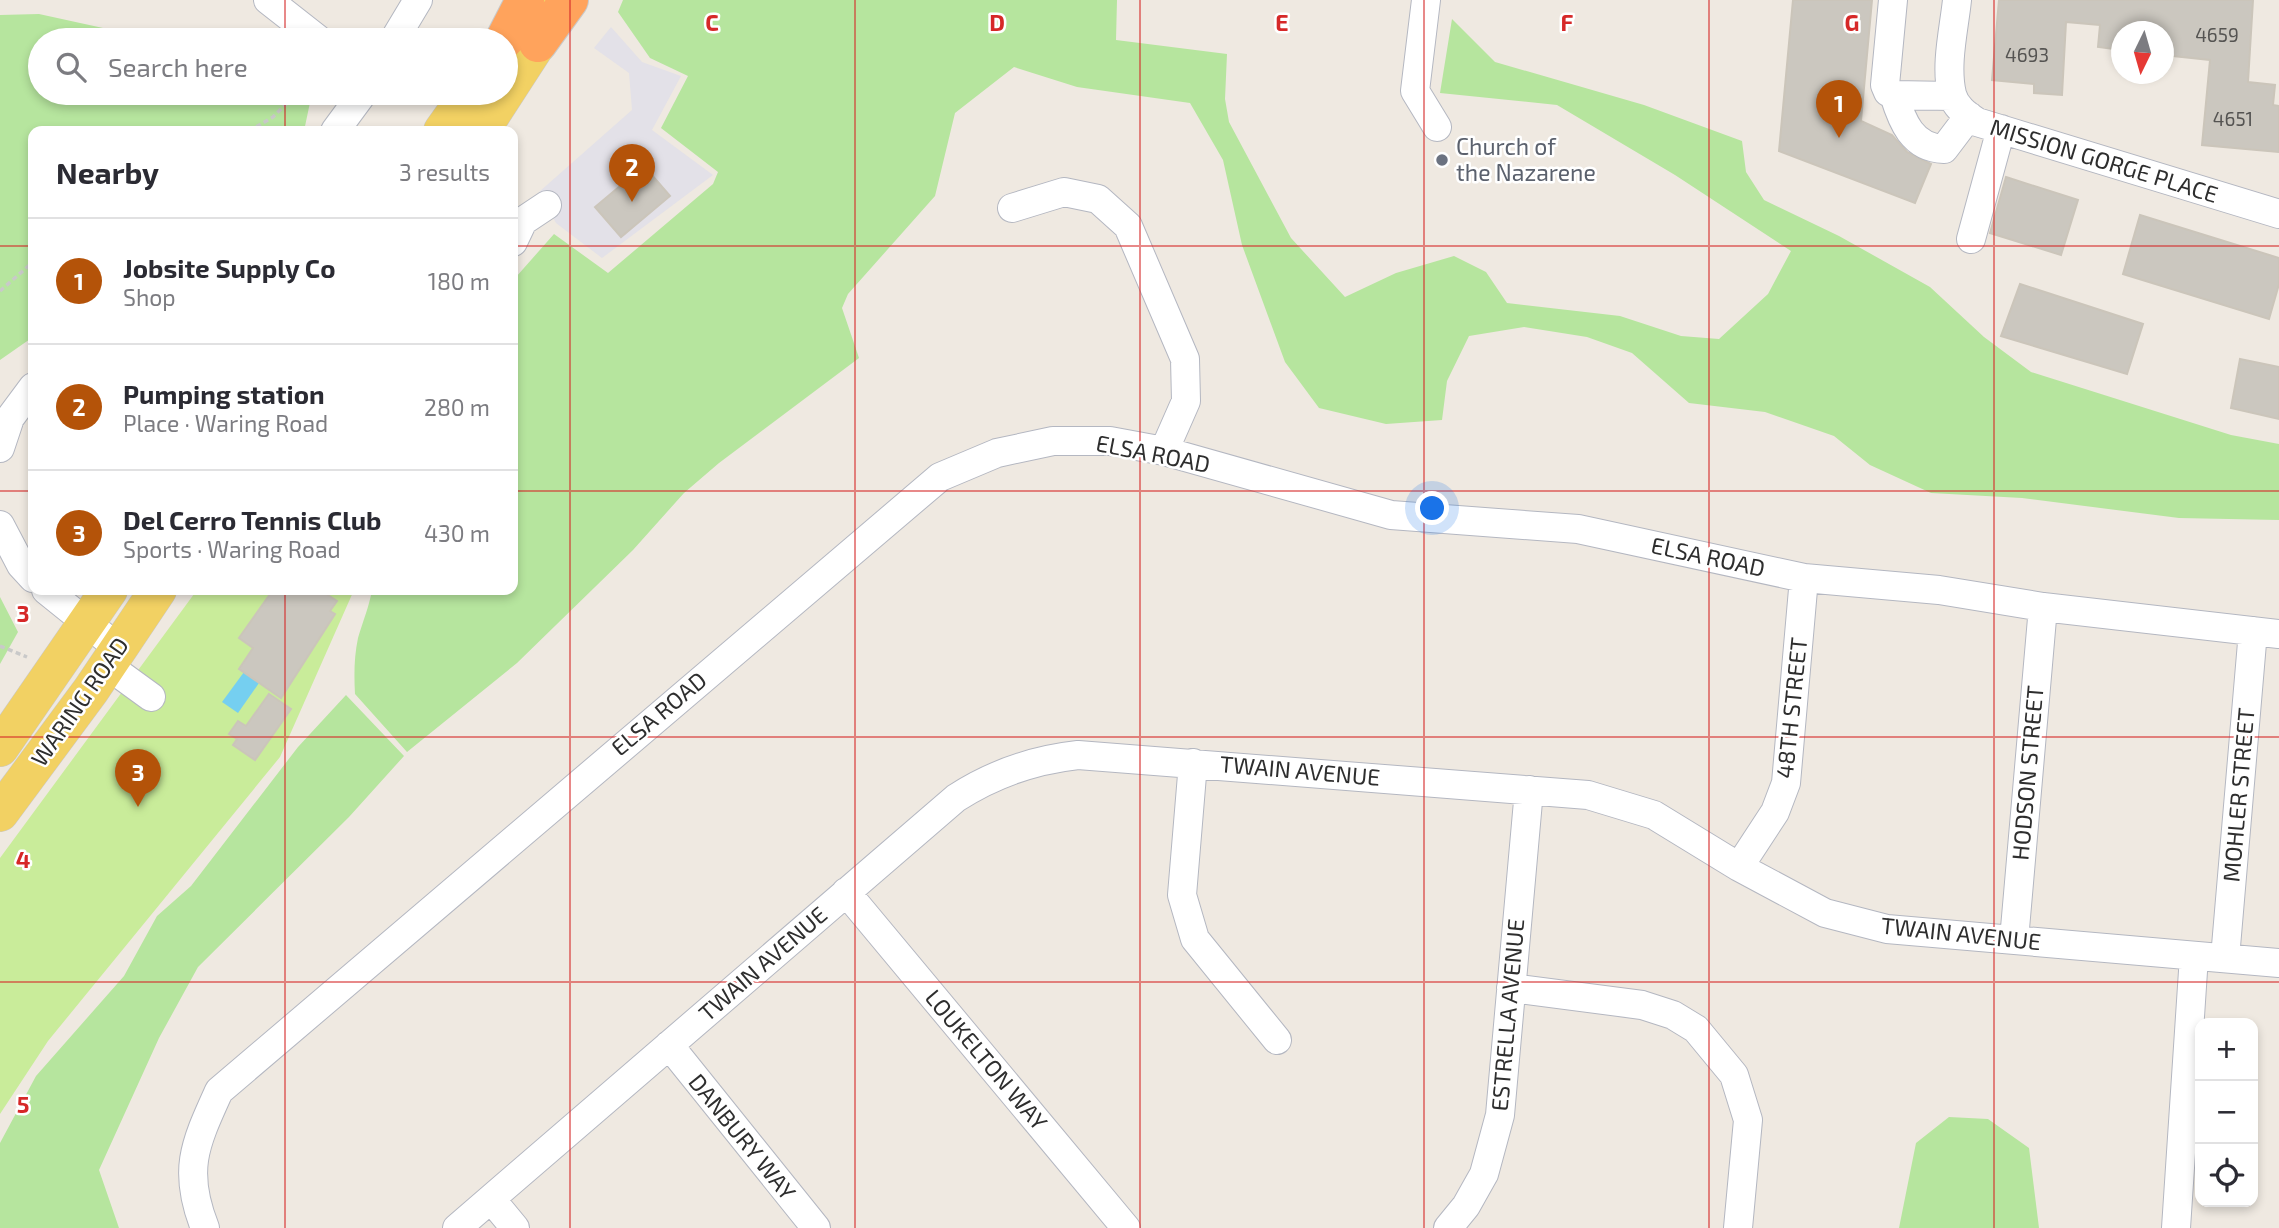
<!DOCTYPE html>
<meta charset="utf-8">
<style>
:root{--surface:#fff;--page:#f2f2f3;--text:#2b2b33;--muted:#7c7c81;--line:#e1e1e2;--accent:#b45309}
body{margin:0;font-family:"Exo 2",sans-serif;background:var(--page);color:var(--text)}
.controls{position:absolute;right:21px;bottom:21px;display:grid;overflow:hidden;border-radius:14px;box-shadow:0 4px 10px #0003}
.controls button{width:63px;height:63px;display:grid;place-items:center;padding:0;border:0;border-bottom:2px solid var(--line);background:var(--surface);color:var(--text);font:35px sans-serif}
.compass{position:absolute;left:2111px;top:21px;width:63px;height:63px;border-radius:50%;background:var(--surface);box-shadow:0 4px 10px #0003;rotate:185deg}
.you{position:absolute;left:1433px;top:509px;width:24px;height:24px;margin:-18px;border:5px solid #fff;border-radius:50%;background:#1a73e8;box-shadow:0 0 0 10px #1a73e833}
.badge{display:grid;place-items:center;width:46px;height:46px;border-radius:50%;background:var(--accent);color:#fff;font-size:23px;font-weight:700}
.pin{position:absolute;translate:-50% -58px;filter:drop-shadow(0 2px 4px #0008)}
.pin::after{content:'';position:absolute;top:37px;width:24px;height:21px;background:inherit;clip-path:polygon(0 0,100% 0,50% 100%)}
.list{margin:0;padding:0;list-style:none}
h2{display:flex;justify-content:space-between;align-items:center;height:91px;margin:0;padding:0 28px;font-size:30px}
h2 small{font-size:23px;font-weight:400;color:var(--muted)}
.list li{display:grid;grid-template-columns:46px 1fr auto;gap:21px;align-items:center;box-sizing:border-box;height:126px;padding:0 28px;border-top:2px solid var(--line)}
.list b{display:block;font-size:26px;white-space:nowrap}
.list p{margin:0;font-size:23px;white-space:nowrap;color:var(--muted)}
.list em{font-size:23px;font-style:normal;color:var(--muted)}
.icon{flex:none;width:38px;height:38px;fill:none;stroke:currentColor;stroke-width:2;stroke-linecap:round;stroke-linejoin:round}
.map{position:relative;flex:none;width:2279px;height:1228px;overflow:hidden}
.search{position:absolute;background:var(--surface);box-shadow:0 4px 10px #0003;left:28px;top:28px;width:490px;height:77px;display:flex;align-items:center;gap:18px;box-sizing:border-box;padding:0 24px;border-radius:38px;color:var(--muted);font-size:26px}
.panel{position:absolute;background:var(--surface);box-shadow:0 4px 10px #0003;left:28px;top:126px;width:490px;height:469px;border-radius:14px}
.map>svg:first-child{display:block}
</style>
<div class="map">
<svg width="2279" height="1228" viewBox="0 0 2279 1228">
<rect width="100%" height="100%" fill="#efe9e1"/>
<!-- industrial -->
<path fill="#e3e1e8" d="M611,27L642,62L681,76L652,130L713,175L602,258L556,223L539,192L632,110L629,73L594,48Z"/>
<!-- green -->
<path fill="#b6e59e" d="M623,0H1117L1116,40L1227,54L1225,99L1229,122L1291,238L1345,297L1396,273L1454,256L1486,272L1507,303L1620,316L1681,336L1719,339L1768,294L1791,251L1675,175L1557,105L1440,93L1452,19L1495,62L1644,105L1742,141L1746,172L1764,200L1839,236L1930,287L1984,337L2031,372L2231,435L2279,444V520L2179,518L2022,498L1931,493L1870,465L1834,436L1765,412L1689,403L1632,353L1587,337L1524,327L1469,336L1447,381L1442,420L1386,424L1319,408L1285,362L1242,245L1223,160L1190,103L1077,87L1014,67L955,113L935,196L848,294L842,308L859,358L719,463L684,493L633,550L517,663L407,752L355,694C354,675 354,657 358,638C363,621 369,607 372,590H513V285L516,277L554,234L608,273L713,184L718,172L661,128L688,76L650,58L618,12Z
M39,14L103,28L183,40H40V93H312L304,131H33V337L0,360V15Z
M0,597L18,632L0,664Z
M346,695L404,756L349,817L198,967L159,1038L99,1170L119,1228H0V1143L36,1076L124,976L157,916L191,886L298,747Z
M1949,1117L1988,1119L2029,1148L2039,1228H1899L1916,1143Z"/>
<!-- pitch -->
<path fill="#c9ec9a" d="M197,590H354L280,757L48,1041L0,1114V858Z"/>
<!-- water -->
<path fill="#75cff0" d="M244,672L259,683L238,713L222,702Z"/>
<!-- building -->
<path fill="#cbc7bf" stroke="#cbc5ba" stroke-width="2" d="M1793,0H1872L1861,121L1892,135L1907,152L1931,164L1915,203L1779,151Z
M1999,0H2253L2248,82L2275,85L2273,105L2279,106V152L2202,145L2210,60L2164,55V32H2122V50L2098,47L2100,25L2066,22L2062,95L2034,93V84L1992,80Z
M644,166L670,196L621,237L595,207Z
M2006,177L2078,200L2061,255L1990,233Z
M2140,215L2279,258V284L2269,319L2123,274Z
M2020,284L2143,324L2127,374L2001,336Z
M2240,359L2279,367V419L2231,408Z
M273,590H320L337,601L330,611L335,614L281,698L239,669L253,648L239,638Z
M269,694L291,709L255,760L233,745L237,739L229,734L238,721L246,726Z"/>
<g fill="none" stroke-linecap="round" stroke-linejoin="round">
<defs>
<path id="minor" d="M268,0L319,40
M1426,0L1415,91L1437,127
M1893,0L1885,85L1888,92L1894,95L1952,96
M1957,0C1954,29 1945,65 1952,94C1955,107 1967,115 1977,122L2279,214
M394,40L418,0
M1894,95C1902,121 1912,148 1944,149L1969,116
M335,131L363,93
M1012,208L1064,192L1098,199L1128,226L1185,359L1186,401L1164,451
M1971,239L2001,129
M513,242L523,221L547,205
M0,448L10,418L33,387
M0,525L21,565L33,578
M46,590L118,648
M107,665L151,697
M1193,763L1182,895L1195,939L1277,1040
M1739,867L1775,812L1786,783L1804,578
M846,892L1126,1228
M2014,940L2043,607
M2225,958L2253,631
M1511,988L1642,1005L1673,1015L1696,1029L1734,1075L1748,1120L1738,1228
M669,1045L816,1228
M491,1199L515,1228
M205,1228C182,1170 195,1144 219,1091L940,477L997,453L1053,441H1110L1164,451L1391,515L1578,529L1804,578L1939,590L2043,607L2279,634
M457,1228L956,798C993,774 1033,760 1078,755L1588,795L1654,815L1739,867L1825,913L1887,929L2279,963
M1448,1228L1466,1206L1484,1174L1500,1115L1529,790
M2176,1228L2194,956"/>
<path id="major" d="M442,131L469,93
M481,131L538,43L550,17
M0,748L109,590
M0,813L91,690L158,590"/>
<path id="highway" d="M505,39L525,0
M538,43L569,0"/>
</defs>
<!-- minor casing -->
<use href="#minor" stroke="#b4b7c1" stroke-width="30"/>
<!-- major casing -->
<use href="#major" stroke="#c9c9c9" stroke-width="38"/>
<!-- highway casing -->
<use href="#highway" stroke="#c9c9c9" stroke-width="40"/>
<!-- path -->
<path stroke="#c9c9c9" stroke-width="3.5" stroke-dasharray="5 3.5" stroke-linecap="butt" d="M249,131L273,117L297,93
M0,291L33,262
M0,646L27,657"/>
<!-- minor -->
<use href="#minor" stroke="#fff" stroke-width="28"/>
<!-- major -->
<use href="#major" stroke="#f2d163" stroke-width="37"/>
<!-- highway -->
<use href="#highway" stroke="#ffa35c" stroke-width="38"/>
</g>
<!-- grid -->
<path fill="none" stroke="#d62828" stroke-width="2" stroke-opacity="0.55" d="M285,0V40M570,0V1228M855,0V1228M1140,0V1228M1424,0V1228M1709,0V1228M1994,0V1228M285,93V131M0,246H33M513,246H2279M0,491H33M513,491H2279M285,590V1228M0,737H2279M0,982H2279"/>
<!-- markers -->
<circle fill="#6b7280" stroke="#fff" stroke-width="2.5" cx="1442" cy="160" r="7"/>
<g text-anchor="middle" stroke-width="5" stroke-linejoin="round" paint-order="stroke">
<!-- number labels -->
<g font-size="19" fill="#555452">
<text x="2217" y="42">4659</text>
<text x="2027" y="62">4693</text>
<text x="2233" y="126">4651</text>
</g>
<!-- worship labels -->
<g font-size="23" fill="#5b616d" stroke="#fff" text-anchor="start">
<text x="1456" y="155">Church of<tspan x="1456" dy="26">the Nazarene</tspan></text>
</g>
<!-- street labels -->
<g font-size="23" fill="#2e2e2e" stroke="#fff">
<text transform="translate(2104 161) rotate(17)" y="8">MISSION GORGE PLACE</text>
<text transform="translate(1153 454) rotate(11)" y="8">ELSA ROAD</text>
<text transform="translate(1708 557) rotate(12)" y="8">ELSA ROAD</text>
<text transform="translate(80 702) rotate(-55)" y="8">WARING ROAD</text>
<text transform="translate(1792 708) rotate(-84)" y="8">48TH STREET</text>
<text transform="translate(659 714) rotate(-40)" y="8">ELSA ROAD</text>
<text transform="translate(1300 771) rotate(5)" y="8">TWAIN AVENUE</text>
<text transform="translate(2028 773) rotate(-85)" y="8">HODSON STREET</text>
<text transform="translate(2239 795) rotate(-85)" y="8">MOHLER STREET</text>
<text transform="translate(1961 934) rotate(6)" y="8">TWAIN AVENUE</text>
<text transform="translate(763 964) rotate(-41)" y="8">TWAIN AVENUE</text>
<text transform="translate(1508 1015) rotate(-85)" y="8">ESTRELLA AVENUE</text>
<text transform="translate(986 1060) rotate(50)" y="8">LOUKELTON WAY</text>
<text transform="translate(742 1137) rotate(51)" y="8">DANBURY WAY</text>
</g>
</g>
<g font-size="23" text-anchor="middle" font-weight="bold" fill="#d62828" stroke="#fff" stroke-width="5" stroke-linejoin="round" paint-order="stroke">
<text x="712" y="31">C</text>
<text x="997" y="31">D</text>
<text x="1282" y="31">E</text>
<text x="1567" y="31">F</text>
<text x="1852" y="31">G</text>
<text x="23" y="622">3</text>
<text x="23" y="868">4</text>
<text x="23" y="1113">5</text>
</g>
</svg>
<div class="controls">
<button>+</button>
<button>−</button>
<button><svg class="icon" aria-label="locate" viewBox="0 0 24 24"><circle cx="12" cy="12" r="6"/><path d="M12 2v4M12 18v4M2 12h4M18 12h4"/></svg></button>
</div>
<svg class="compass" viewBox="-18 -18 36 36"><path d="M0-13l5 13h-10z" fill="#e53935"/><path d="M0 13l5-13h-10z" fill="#7c7c81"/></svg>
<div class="you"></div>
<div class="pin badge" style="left:1839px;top:138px">1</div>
<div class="pin badge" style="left:632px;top:202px">2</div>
<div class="pin badge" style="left:138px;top:807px">3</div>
<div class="search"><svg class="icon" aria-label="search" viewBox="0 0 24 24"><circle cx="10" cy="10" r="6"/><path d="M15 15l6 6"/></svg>Search here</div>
<section class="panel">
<h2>Nearby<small>3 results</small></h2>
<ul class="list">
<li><span class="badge">1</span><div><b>Jobsite Supply Co</b><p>Shop</p></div><em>180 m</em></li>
<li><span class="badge">2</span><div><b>Pumping station</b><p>Place · Waring Road</p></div><em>280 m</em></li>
<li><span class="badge">3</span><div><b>Del Cerro Tennis Club</b><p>Sports · Waring Road</p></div><em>430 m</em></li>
</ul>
</section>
</div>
